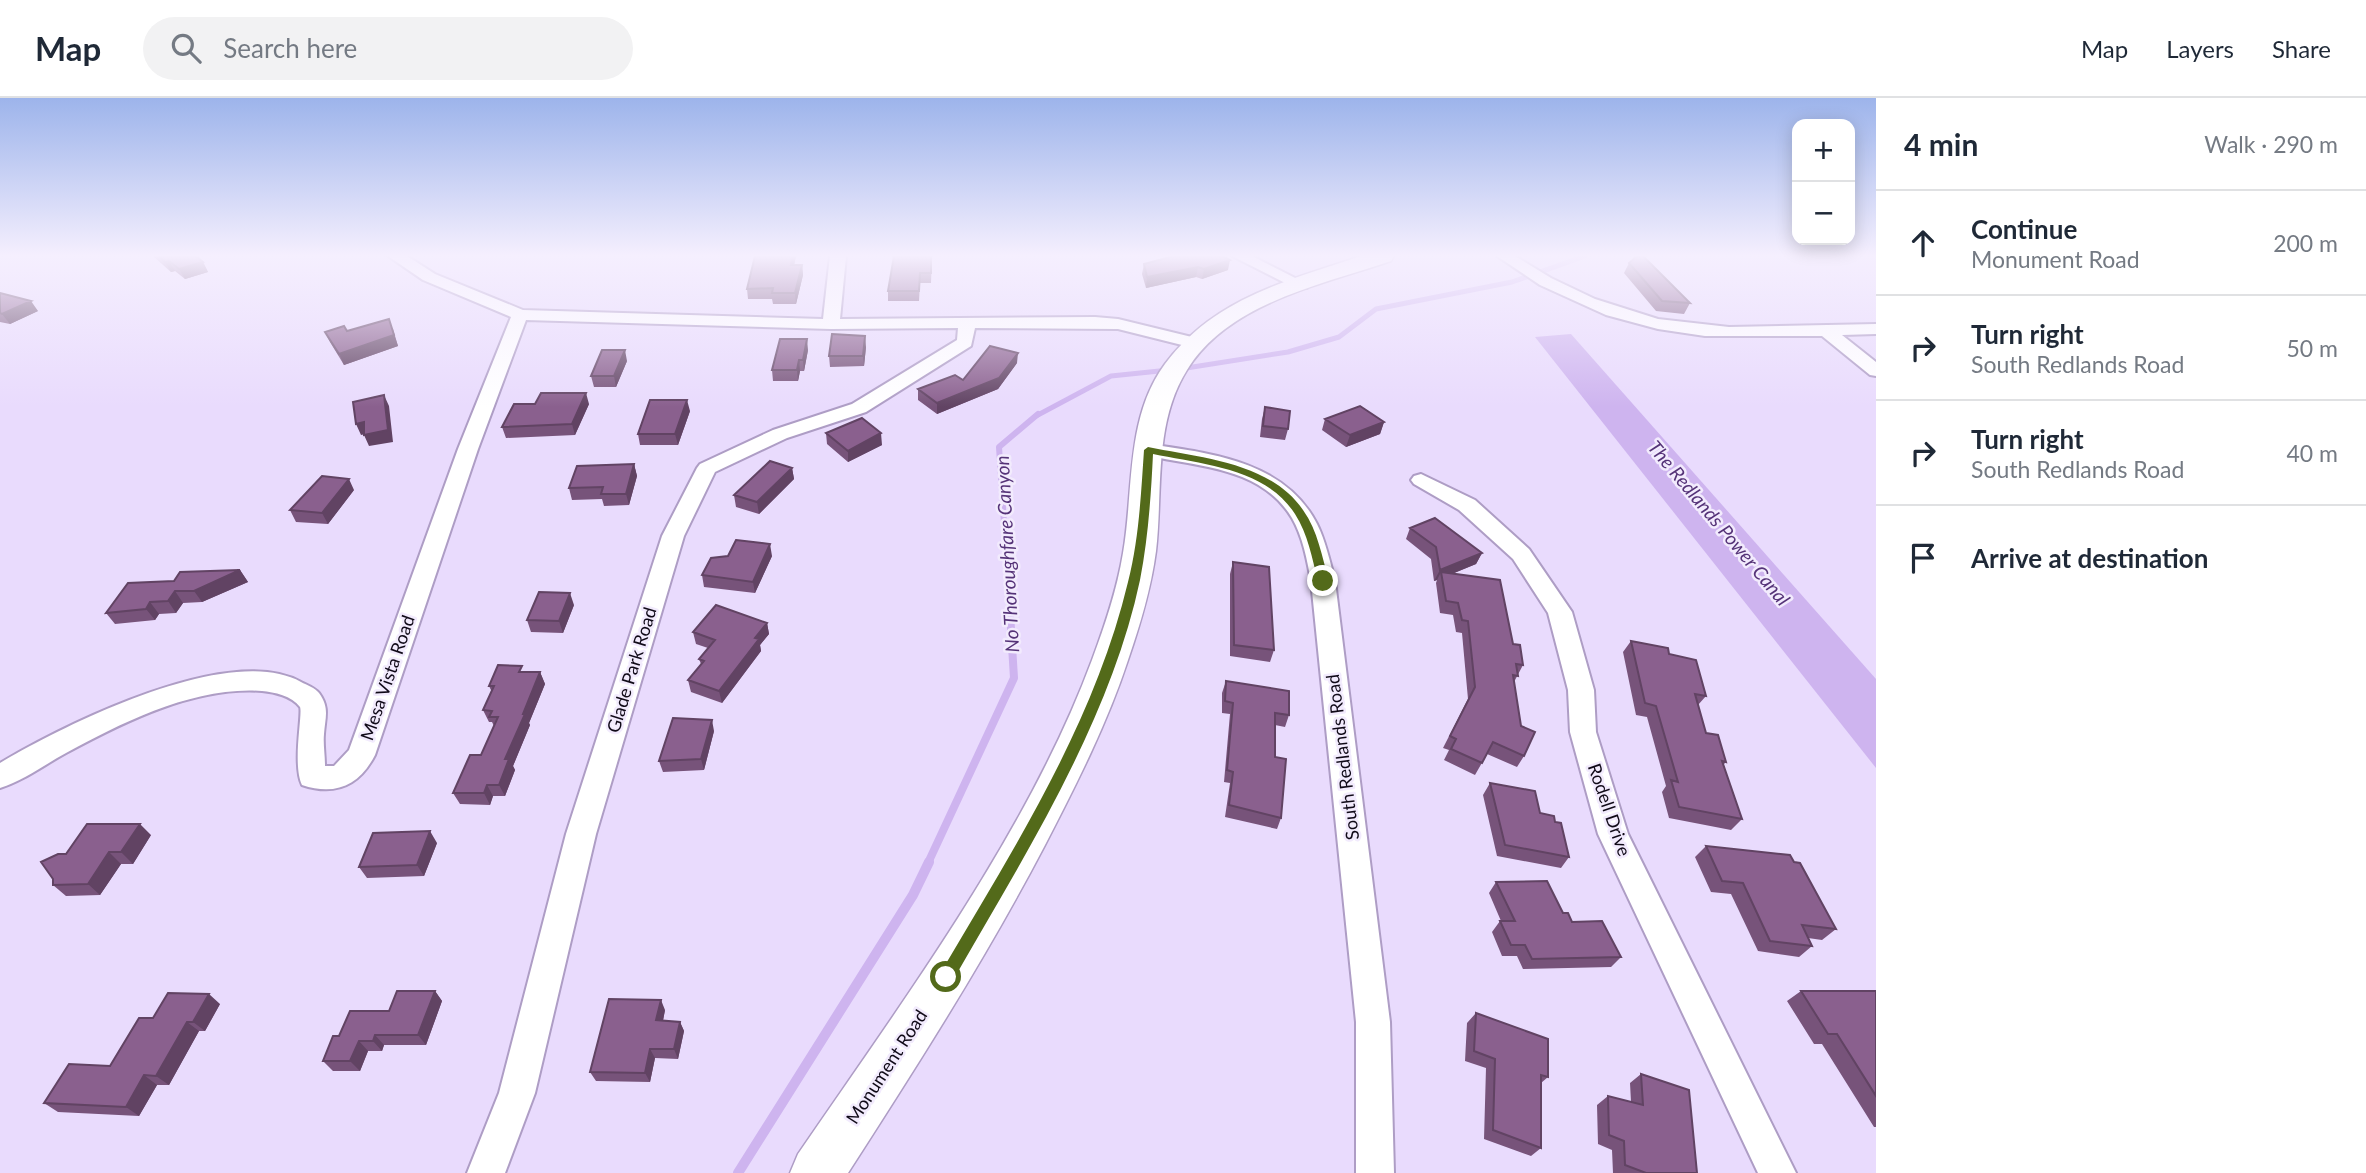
<!DOCTYPE html>
<meta charset="utf-8">
<style>
:root{--surface:#fff;--page:#f2f2f3;--text:#1f2937;--muted:#747a83;--line:#e0e1e3}
body{margin:0;font-family:Lato,sans-serif;background:var(--page);color:var(--text)}
.controls{position:absolute;right:21px;top:21px;display:grid;overflow:hidden;border-radius:14px;box-shadow:0 4px 18px #0003}
.controls button{width:63px;height:63px;display:grid;place-items:center;padding:0;border:0;border-bottom:2px solid var(--line);background:var(--surface);color:var(--text);font:35px sans-serif}
.stop{position:absolute;width:21px;height:21px;margin:-16px;border:5px solid #536a1a;border-radius:50%;background:#fff}
.stop.end{background:#536a1a;border-color:#fff;box-shadow:0 2px 7px #0008}
.list{margin:0;padding:0;list-style:none}
h2{display:flex;justify-content:space-between;align-items:center;height:91px;margin:0;padding:0 28px;font-size:30px}
h2 small{font-size:23px;font-weight:400;color:var(--muted)}
.list li{display:grid;grid-template-columns:46px 1fr auto;gap:21px;align-items:center;box-sizing:border-box;height:105px;padding:0 28px;border-top:2px solid var(--line)}
.list b{display:block;font-size:26px;white-space:nowrap}
.list p{margin:0;font-size:23px;white-space:nowrap;color:var(--muted)}
.list em{font-size:23px;font-style:normal;color:var(--muted)}
.icon{flex:none;width:38px;height:38px;fill:none;stroke:currentColor;stroke-width:2;stroke-linecap:round;stroke-linejoin:round}
.map{position:relative;flex:none;width:1876px;height:1075px;overflow:hidden}
header{display:flex;align-items:center;gap:42px;box-sizing:border-box;height:98px;padding:0 35px;background:var(--surface);border-bottom:2px solid var(--line)}
header strong{font-size:33px}
nav{display:flex;gap:38px;margin-inline-start:auto;font-size:24px}
.search{width:490px;height:63px;background:var(--page);display:flex;align-items:center;gap:18px;box-sizing:border-box;padding:0 24px;border-radius:38px;color:var(--muted);font-size:26px}
main{display:flex}
aside{flex:1;background:var(--surface)}
.map>svg:first-child{display:block}
</style>
<header>
<strong>Map</strong>
<div class="search"><svg class="icon" aria-label="search" viewBox="0 0 24 24"><circle cx="10" cy="10" r="6"/><path d="M15 15l6 6"/></svg>Search here</div>
<nav><a>Map</a><a>Layers</a><a>Share</a></nav>
</header>
<main>
<div class="map">
<svg width="1876" height="1075" viewBox="0 0 1876 1075">
<rect width="100%" height="100%" fill="#e9dbfd"/>
<!-- water -->
<path fill="#ceb4ef" d="M1571,236L1876,581V670L1535,239Z"/>
<g fill="none" stroke-linecap="round" stroke-linejoin="round">
<!-- stream-far3 -->
<path stroke="#ceb4ef" stroke-width="5" d="M1180,271L1288,254L1339,239L1376,211L1512,184L1585,158
M1036,318L1111,278L1169,272"/>
<!-- stream-far2 -->
<path stroke="#ceb4ef" stroke-width="6" d="M1010,517L999,349L1038,316"/>
<!-- stream-far1 -->
<path stroke="#ceb4ef" stroke-width="8" d="M928,765L1014,580L1010,515"/>
<!-- stream -->
<path stroke="#ceb4ef" stroke-width="10" d="M738,1075L913,797L929,764"/>
<defs>
<path id="minor" d="M388,158H407L435,176L523,212L823,221L830,158H846L840,221L1095,219L1118,221L1200,241L1203,245L1194,250L1118,231L975,230L971,248L866,314L787,340L715,374L684,438L596,736L535,995L505,1075H467L499,995L566,736L662,438L697,370L700,366L773,332L852,306L957,242L958,230L831,231L526,222L478,351L375,657C359,688 335,698 302,687C292,666 303,615 300,609C292,598 274,594 262,593C195,588 123,624 66,655C44,667 23,683 0,690V665C65,627 229,544 301,584C307,587 315,590 319,595C330,610 325,620 324,636C323,646 325,657 325,668H334L349,652L458,351L511,219L423,182Z
M1232,158H1252L1309,187L1307,190H1295Z
M1497,158H1515L1551,180L1595,201L1658,221L1729,229L1876,226V236L1842,237L1876,264V278L1870,277L1822,238H1705L1658,231L1606,217L1540,187Z
M1148,346C1210,355 1285,363 1317,426C1326,444 1330,464 1335,483L1390,924L1394,1075H1356V924L1311,483C1307,462 1303,439 1292,420C1260,367 1194,369 1141,356L1138,352L1141,348Z
M1421,376L1475,402L1529,451L1572,514L1594,592L1596,634L1628,736L1796,1075H1758L1598,736L1570,634L1568,592L1548,515L1513,461L1459,412L1414,386L1411,382L1414,378Z"/>
<path id="secondary" d="M1361,158H1394L1391,163C1321,187 1228,205 1187,272C1153,326 1163,394 1156,453C1151,491 1140,527 1128,562C1107,626 1076,687 1045,747C986,860 917,968 848,1075H790L798,1056C902,904 1028,735 1092,562C1105,527 1117,492 1123,455C1134,393 1125,320 1165,266C1214,200 1287,183 1361,158Z"/>
</defs>
<!-- minor casing -->
<use href="#minor" stroke="#ae9dc5" stroke-width="4"/>
<!-- secondary casing -->
<use href="#secondary" stroke="#ae9dc5" stroke-width="3"/>
<!-- minor -->
<use href="#minor" fill="#fff" fill-rule="evenodd"/>
<!-- secondary -->
<use href="#secondary" fill="#fff" fill-rule="evenodd"/>
</g>
<!-- wall -->
<path fill="#77537a" d="M153,158H196L203,164L208,174L185,181L175,173L171,174Z
M755,158H796L794,167H802L803,177L796,206H773L772,201H748L747,191Z
M932,158L931,185H920L919,203H888V193Z
M1174,158L1228,172L1202,181L1196,179L1146,190L1142,176L1144,166Z
M1629,165L1690,205L1684,216L1656,213L1624,175Z
M0,195L38,213L10,226L0,224Z
M393,231L398,248L344,267L330,244L325,234Z
M866,249L864,268L830,269L829,258Z
M808,252L804,273H800L798,283H773L772,272Z
M627,263L616,289H594L591,278Z
M1017,265L998,291L937,316L918,302V291L963,282Z
M535,306H589L575,337L506,340L502,329Z
M1265,309L1288,331L1285,342L1260,339L1262,321Z
M690,313L678,347H640L638,336Z
M1325,321L1384,324L1380,336L1346,349L1322,332Z
M826,335L882,347L848,364L827,346Z
M634,366L637,378L629,407L604,408L602,401L572,402L569,390Z
M792,370L794,381L759,416L736,409L734,397Z
M354,392L328,426L296,424L290,412Z
M1410,430L1482,455L1476,466L1454,475L1513,546L1523,567L1514,584L1524,658L1517,669L1487,656L1475,677L1444,662L1449,652L1443,650L1468,601L1462,535L1456,534L1453,517L1440,515L1436,485L1437,482L1434,483L1431,461L1406,441Z
M728,458H772L755,495L704,489L702,477Z
M1233,464L1274,552L1270,564L1230,558V476Z
M240,472L248,484L202,504L183,505L176,515L159,516L155,522L115,526L106,515L174,483Z
M574,507L563,535L531,534L527,522Z
M767,525L769,536L760,547L761,553L722,605L691,594L688,582L701,566L699,561L708,550L696,546L693,534Z
M1631,543L1669,556L1706,598L1698,607L1706,635L1726,664L1723,667L1742,721L1731,732L1669,720L1662,694L1666,688L1647,619L1636,617L1623,554Z
M525,574H540L545,586L529,625L530,627L513,668L515,672L505,698H493L490,707L460,706L453,695L481,657L494,628L492,624H489L483,612L492,594L489,588Z
M1226,583L1289,617L1285,629L1275,627V659L1281,720L1277,731L1225,719L1230,685L1224,684L1230,616L1222,615V595Z
M714,633L704,672L663,674L659,663Z
M1490,685L1540,715L1569,759L1561,770L1497,758L1483,697Z
M151,737L133,766H121L100,797L66,798L53,787L66,756Z
M437,745L424,778L367,780L359,769Z
M1706,748L1836,831L1822,842L1808,840L1812,848L1799,859L1758,853L1731,796L1711,794L1695,759Z
M1496,784L1563,815L1572,824L1621,859L1611,869L1523,871L1517,858H1502L1492,834L1500,823H1501L1489,795Z
M435,893L442,903L426,947H384L382,953H368L360,973H333L323,963L339,938L389,913Z
M1801,893H1876V1029H1874L1822,946H1814L1787,903Z
M220,906L205,933H199L169,987H157L139,1018L58,1014L44,1005L110,968L153,920Z
M665,912L663,923L680,924L684,933L678,961L655,960L650,984L596,983L590,974Z
M1476,915L1548,979L1541,985V1050L1531,1058L1484,1041L1486,970L1465,963L1467,925Z
M1641,976L1697,1075H1613L1612,1052L1598,1046L1597,1007L1608,998L1631,1004L1630,985Z"/>
<!-- shaded-wall -->
<path fill="#614363" d="M793,158H796L792,177L791,167Z
M1230,162L1228,172L1202,181L1204,171Z
M169,163L175,173L171,174L165,164Z
M203,164L208,174L185,181L179,171Z
M802,167L803,177L796,206L795,195Z
M1198,169L1196,179L1146,190L1147,179Z
M31,203L38,213L10,226L2,216Z
M389,221L398,248L344,267L339,256Z
M865,238L866,249L864,268L863,258Z
M807,241L808,252L804,273L803,262Z
M625,252L627,263L616,289L614,278Z
M1018,255L1017,265L998,291L937,316V305Z
M799,262L800,273L798,283L797,272Z
M586,295L589,306L575,337L572,326Z
M384,297L389,308L393,344L369,348L364,337Z
M687,302L690,313L678,347L675,336Z
M364,324L370,335L361,337L356,326Z
M1384,324L1380,336L1346,349L1350,337Z
M881,335L882,347L848,364V353Z
M634,366L637,378L629,407L626,396Z
M792,370L794,381L759,416L757,404Z
M349,381L354,392L328,426L322,415Z
M770,446L772,458L755,495L753,484Z
M1482,455L1476,466L1442,480L1441,474L1437,482L1434,483L1440,472Z
M240,472L248,484L202,504L194,493Z
M175,493L183,505L176,515L168,503Z
M570,495L574,507L563,535L559,523Z
M150,504L159,516L155,522L146,511Z
M767,525L769,536L760,547L761,553L722,605L719,593L755,540Z
M540,574L545,586L529,625L530,627L513,668L515,672L505,698L499,687L505,661Z
M712,622L714,633L704,672L701,661Z
M487,687L493,698L490,707L484,695Z
M140,726L151,737L133,766L121,754Z
M430,733L437,745L424,778L417,767Z
M109,754L121,766L100,797L88,786Z
M435,893L442,903L426,947L418,937Z
M209,896L220,906L205,933L193,924Z
M661,902L665,912L661,932L656,922Z
M187,924L199,933L169,987L156,978Z
M680,924L684,933L678,961L674,951Z
M375,937L384,947L382,953L373,943Z
M359,943L368,953L360,973L350,963Z
M650,951L655,960L650,984L645,975Z
M144,977L157,987L139,1018L126,1009Z"/>
<!-- building -->
<path fill="#8a608e" stroke="#614363" stroke-width="2" d="M159,158H196L203,164L179,171L169,163L165,164Z
M755,158H793L791,167H802L795,195H772L773,190L747,191Z
M894,158H931V175H920L919,193H888Z
M1174,158H1222L1230,162L1204,171L1198,169L1147,179L1144,166Z
M1637,158H1643L1690,205L1662,203L1629,165Z
M0,195L31,203L2,216L0,215Z
M389,221L394,237L339,256L325,234L344,228L347,233Z
M832,236L865,238L863,258H829Z
M780,241H807L803,262H799L797,272H772Z
M990,248L1018,255L999,280L937,305L918,291L955,277L963,282Z
M602,252H625L614,278H591Z
M541,295H586L572,326L502,329L514,306H535Z
M384,297L388,332L364,337V324L356,326L353,304Z
M650,302H687L675,336H638Z
M1360,308L1384,324L1350,337L1325,321Z
M1265,309L1290,313L1288,331L1263,328Z
M862,320L881,335L848,353L826,335Z
M770,363L792,370L757,404L734,397Z
M634,366L626,396H601L603,389L569,390L577,368Z
M322,378L349,381L322,415L290,412Z
M1435,420L1482,455L1440,472L1436,449L1410,430Z
M736,442L770,446L753,484L702,477L711,460L728,458Z
M1233,464L1269,469L1274,552L1234,547Z
M240,472L194,493H175L168,503L150,504L146,511L106,515L128,485L174,483L180,474Z
M1441,474L1500,482L1513,546L1520,547L1523,567L1516,566L1518,578L1513,577L1521,628L1535,634L1524,658L1493,644L1482,665L1451,651L1456,641L1450,638L1475,589L1468,523L1462,522L1458,505L1446,503Z
M539,494L570,495L559,523L527,522Z
M716,507L767,525L755,540L759,541L719,593L688,582L704,563L699,561L715,542L693,534Z
M1631,543L1668,550L1669,556L1696,562L1706,598L1695,596L1706,635L1718,637L1726,664L1722,663L1742,721L1679,709L1671,682L1678,684L1656,608L1645,605Z
M498,567L522,568L519,574H540L523,616H525L505,661H509L499,687H487L484,695H453L470,657H481L498,619H489L492,613L483,612L494,588H489Z
M1226,583L1289,593V617L1275,615V659L1286,661L1281,720L1229,707L1233,674L1227,672L1233,605L1225,603Z
M673,620L712,622L701,661L659,663Z
M1490,685L1535,693L1540,715L1554,718L1555,724L1561,725L1569,759L1505,747Z
M87,726H140L121,754H109L88,786L53,787V781L41,764L58,756H66Z
M430,733L417,767L359,769L373,735Z
M1706,748L1790,757L1794,764L1800,765L1836,831L1802,827L1812,848L1770,843L1743,785L1722,783Z
M1547,783L1563,815H1568L1572,824L1602,823L1621,859L1532,861L1525,847H1511L1500,823H1515L1496,784Z
M397,893H435L418,937H375L373,943H359L350,963H323L333,938H339L350,913H389Z
M1801,893H1876V998L1837,936H1828Z
M168,895L209,896L193,924H187L156,978L144,977L126,1009L44,1005L69,966L110,968L139,920H153Z
M609,901L661,902L656,922L680,924L674,951H650L645,975L590,974Z
M1476,915L1548,941V979L1541,977V1050L1493,1032L1495,961L1474,953Z
M1641,976L1689,992L1697,1075H1646L1625,1067L1624,1043L1609,1037L1608,998L1643,1007Z"/>
<!-- sky -->
<linearGradient id="sky" x2="0" y2="1"><stop stop-color="#9db4eb"/><stop offset="0.51" stop-color="#f5effe"/><stop offset="1" stop-color="#f5effe" stop-opacity="0"/></linearGradient>
<rect width="1876" height="309" fill="url(#sky)"/>
<!-- route -->
<path fill="#536a1a" d="M1148,349C1201,360 1270,364 1303,412C1318,433 1322,459 1329,483L1323,487L1318,483C1312,460 1308,436 1295,416C1266,370 1201,366 1153,356C1151,398 1148,441 1140,482C1110,624 1023,760 952,884L946,887L941,884L939,879L941,874C1014,750 1094,626 1128,484C1139,441 1141,396 1144,352Z"/>
<g text-anchor="middle" stroke-width="5" stroke-linejoin="round" paint-order="stroke">
<!-- street labels -->
<g font-size="18" fill="#100a18" stroke="#f2ebfd">
<text transform="translate(632 572) rotate(-73)" y="6">Glade Park Road</text>
<text transform="translate(388 580) rotate(-71)" y="6">Mesa Vista Road</text>
<text transform="translate(1343 659) rotate(-97)" y="6">South Redlands Road</text>
<text transform="translate(1609 712) rotate(71)" y="6">Rodell Drive</text>
<text transform="translate(887 969) rotate(-57)" y="6">Monument Road</text>
</g>
<!-- water labels -->
<g font-size="19" font-style="italic" fill="#553378" stroke="#f2ebfd">
<text transform="translate(1719 425) rotate(50)" y="7">The Redlands Power Canal</text>
<text transform="translate(1007 456) rotate(-93)" y="7">No Thoroughfare Canyon</text>
</g>
</g>
</svg>
<div class="controls">
<button>+</button>
<button>−</button>
</div>
<div class="stop" style="left:946px;top:879px"></div>
<div class="stop end" style="left:1323px;top:483px"></div>
</div>
<aside>
<h2>4 min<small>Walk · 290 m</small></h2>
<ul class="list">
<li><svg class="icon" aria-label="ahead" viewBox="0 0 24 24"><path d="M12 20V5M6 11l6-6 6 6"/></svg><div><b>Continue</b><p>Monument Road</p></div><em>200 m</em></li>
<li><svg class="icon" aria-label="right" viewBox="0 0 24 24"><path d="M7 20v-9h11M14 6l5 5-5 5"/></svg><div><b>Turn right</b><p>South Redlands Road</p></div><em>50 m</em></li>
<li><svg class="icon" aria-label="right" viewBox="0 0 24 24"><path d="M7 20v-9h11M14 6l5 5-5 5"/></svg><div><b>Turn right</b><p>South Redlands Road</p></div><em>40 m</em></li>
<li><svg class="icon" aria-label="arrive" viewBox="0 0 24 24"><path d="M6 21V4h12l-3 4 3 4H6"/></svg><div><b>Arrive at destination</b></div></li>
</ul>
</aside>
</main>
